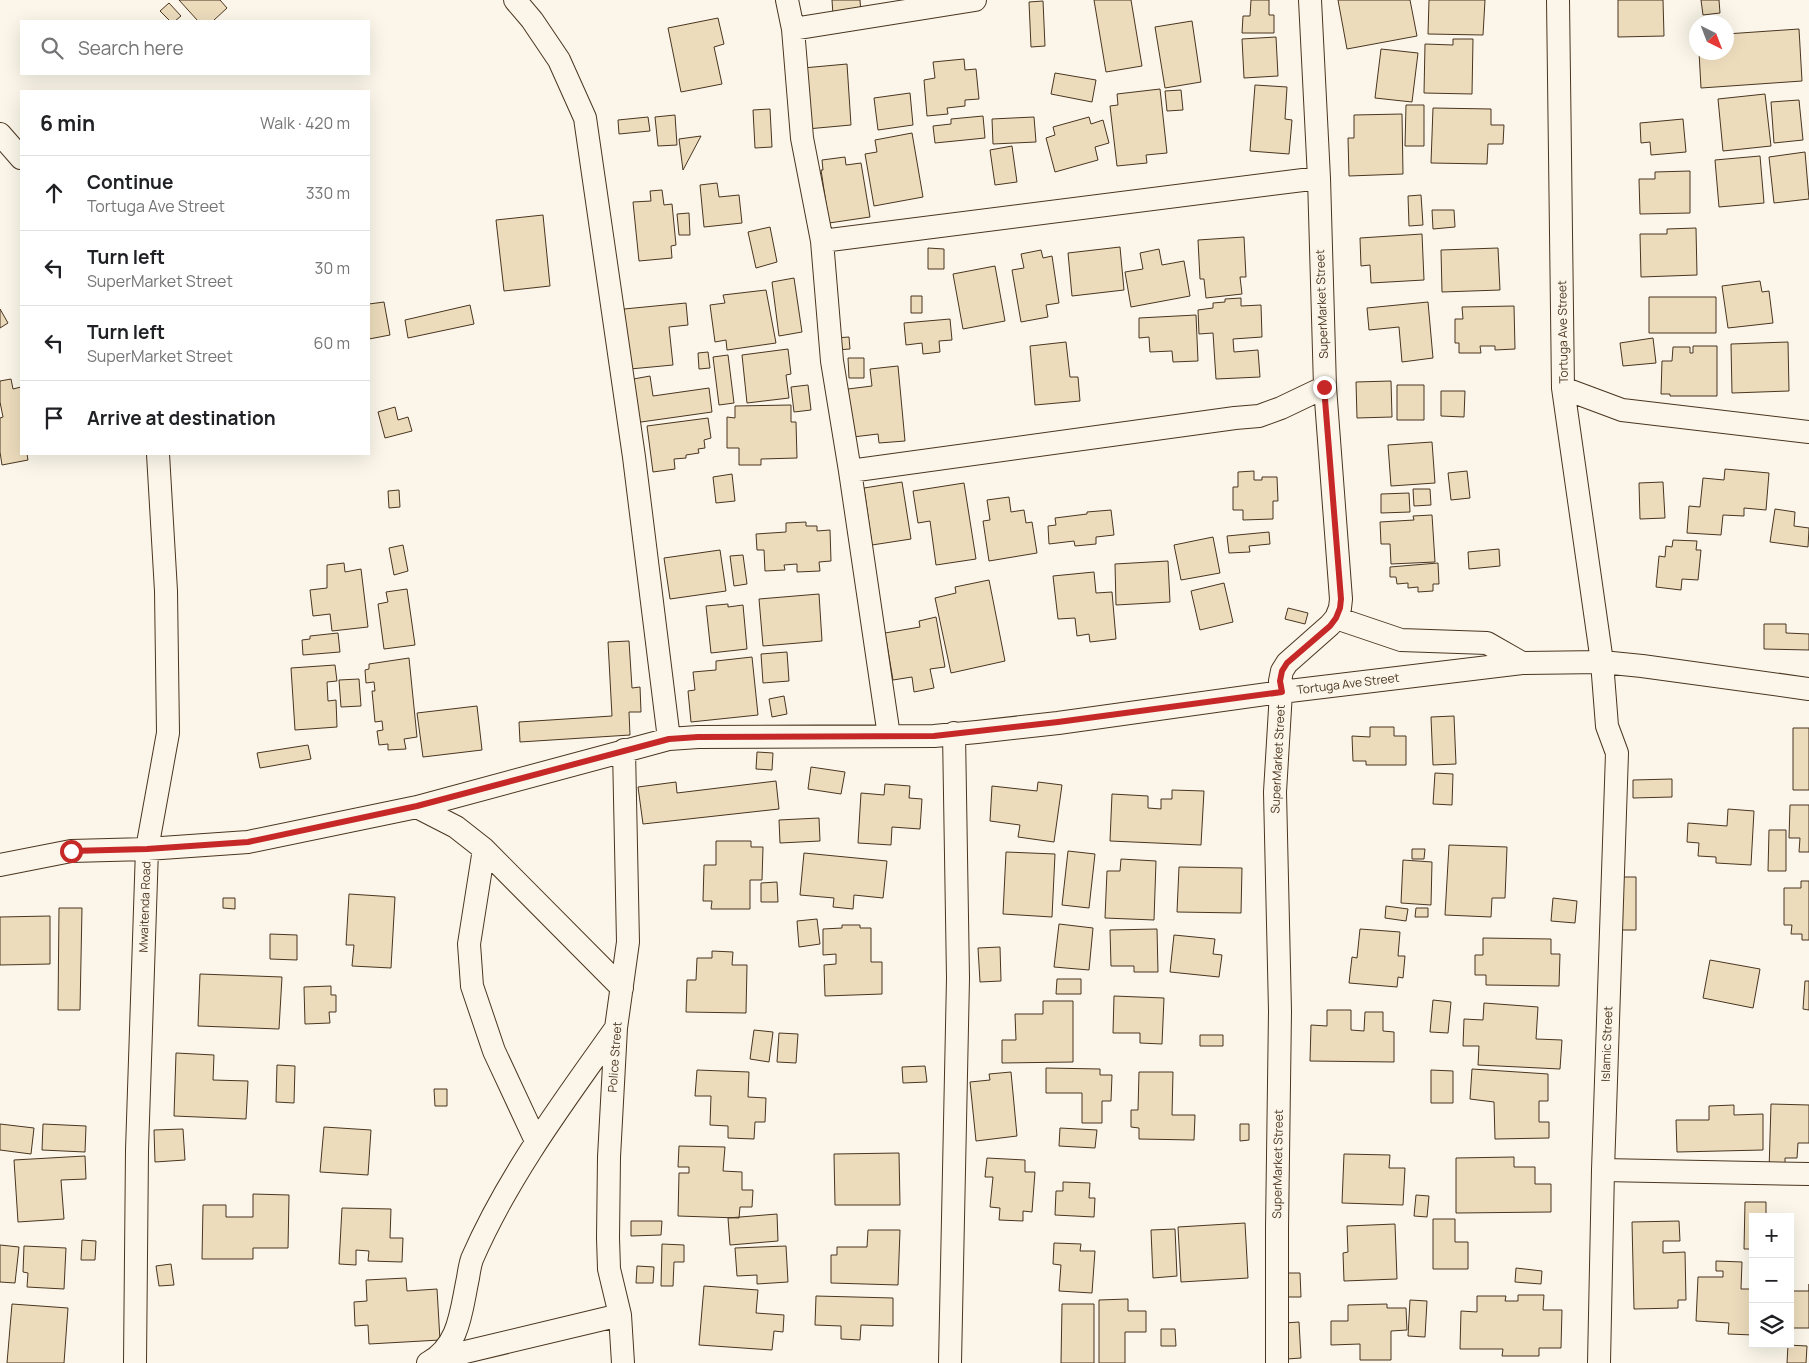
<!DOCTYPE html>
<meta charset="utf-8">
<style>
:root{--surface:#fff;--page:#f6f6f6;--text:#202124;--muted:#757577;--line:#e0e0e0}
body{margin:0;font-family:Manrope,sans-serif;background:var(--page);color:var(--text)}
.controls{position:absolute;right:15px;bottom:15px;display:grid;overflow:hidden;border-radius:0px;box-shadow:0 5px 20px #0002}
.controls button{width:45px;height:45px;display:grid;place-items:center;padding:0;border:0;border-bottom:1px solid var(--line);background:var(--surface);color:var(--text);font:25px sans-serif}
.compass{position:absolute;left:1689px;top:15px;width:45px;height:45px;border-radius:50%;background:var(--surface);box-shadow:0 5px 20px #0002;rotate:138deg}
.stop{position:absolute;width:15px;height:15px;margin:-11px;border:4px solid #c62828;border-radius:50%;background:#fff}
.stop.end{background:#c62828;border-color:#fff;box-shadow:0 1px 5px #0008}
.list{margin:0;padding:0;list-style:none}
h2{display:flex;justify-content:space-between;align-items:center;height:65px;margin:0;padding:0 20px;font-size:21px}
h2 small{font-size:16px;font-weight:400;color:var(--muted)}
.list li{display:grid;grid-template-columns:32px 1fr auto;gap:15px;align-items:center;box-sizing:border-box;height:75px;padding:0 20px;border-top:1px solid var(--line)}
.list b{display:block;font-size:19px;white-space:nowrap}
.list p{margin:0;font-size:16px;white-space:nowrap;color:var(--muted)}
.list em{font-size:16px;font-style:normal;color:var(--muted)}
.icon{flex:none;width:28px;height:28px;fill:none;stroke:currentColor;stroke-width:2;stroke-linecap:round;stroke-linejoin:round}
.map{position:relative;flex:none;width:1809px;height:1363px;overflow:hidden}
.search{position:absolute;background:var(--surface);box-shadow:0 5px 20px #0002;left:20px;top:20px;width:350px;height:55px;display:flex;align-items:center;gap:12px;box-sizing:border-box;padding:0 18px;border-radius:0px;color:var(--muted);font-size:19px}
.panel{position:absolute;background:var(--surface);box-shadow:0 5px 20px #0002;left:20px;top:90px;width:350px;height:365px;border-radius:0px}
.map>svg:first-child{display:block}
</style>
<div class="map">
<svg width="1809" height="1363" viewBox="0 0 1809 1363">
<rect width="100%" height="100%" fill="#fbf6e9"/>
<!-- building -->
<path fill="#ecdcbc" stroke="#4a3520" d="M179,0H220L227,8L213,21H198Z
M832,0H860L861,13L833,15Z
M1094,0H1131L1142,66L1106,72Z
M1251,0H1269V15H1274V33H1242L1243,16H1250Z
M1338,0H1410L1417,36L1347,49Z
M1429,0H1485L1483,35L1428,34Z
M1618,0H1663L1664,36L1618,37Z
M1701,0H1719L1720,13L1703,15Z
M1043,1L1045,46L1031,47L1029,2Z
M169,3L181,16L175,21H170L160,11Z
M718,18L724,44L714,47L722,84L681,92L668,28Z
M1192,21L1201,82L1165,88L1155,27Z
M1799,29L1802,81L1701,88L1699,52H1726V34Z
M1276,37L1278,76L1244,78L1242,39Z
M1453,39H1473L1472,94L1424,93L1425,44L1453,45Z
M1381,49L1418,53L1412,102L1375,98Z
M964,59L965,70L976,69L979,99L965,100V106L947,108L948,114L927,116L924,80L935,78L933,62Z
M847,64L851,125L807,129L803,68Z
M1055,73L1096,80L1092,102L1051,94Z
M1255,85L1287,87L1285,119L1292,120L1289,154L1250,151Z
M1160,89L1167,153L1146,155L1147,163L1117,166L1110,106L1118,105L1117,94Z
M1181,90L1183,110L1167,111L1165,91Z
M910,93L913,125L878,130L874,98Z
M1765,94L1771,146L1723,151L1718,99Z
M1799,100L1803,140L1774,143L1771,102Z
M1406,105H1424V146H1405Z
M1433,108L1491,109V125H1504L1503,144H1488L1487,164L1431,163Z
M770,109L772,147L755,148L753,110Z
M1402,114L1403,174L1349,176L1348,138H1354V115Z
M675,115L677,145L658,146L655,117Z
M983,116L985,138L935,143L933,126L951,124V119Z
M648,117L650,131L619,134L618,120Z
M1034,117L1036,142L993,144L992,119Z
M1089,117L1091,124L1103,120L1109,143L1095,147L1098,160L1055,172L1046,138L1055,135L1053,127Z
M1683,119L1686,152L1651,155L1650,142L1641,143L1640,123Z
M912,133L923,197L874,206L865,154L877,152L875,140Z
M701,136L683,170L679,139Z
M1012,146L1017,182L995,185L990,150Z
M1805,152L1809,199L1774,203L1769,157Z
M1760,156L1764,203L1719,207L1715,160Z
M845,157L846,165L861,163L870,217L829,223L821,170H823L822,160Z
M1690,171V213L1640,214L1639,179H1655V172Z
M717,183L719,197L739,195L742,223L704,227L700,185Z
M662,190L664,205L672,204L676,245L671,246L672,258L639,261L633,202L651,201L650,191Z
M1421,195L1423,225L1409,226L1408,196Z
M1432,210H1454L1455,227L1433,229Z
M689,213L690,235H679L677,214Z
M543,215L550,286L504,291L496,220Z
M770,227L777,262L756,268L748,232Z
M1696,228L1697,275L1641,277L1640,234H1667V229Z
M1422,234L1424,280L1371,283L1370,265L1361,266L1360,238Z
M1244,237L1246,277H1240L1242,294L1206,298L1204,279H1200L1198,240Z
M1120,247L1124,290L1072,296L1068,253Z
M928,248L944,249V269H928Z
M1498,248L1500,290L1442,292L1441,250Z
M1159,249L1162,265L1184,261L1190,296L1131,307L1125,272L1143,269L1140,253Z
M1041,250L1043,258L1052,256L1059,303L1046,305L1048,317L1021,322L1012,270L1024,268L1021,254Z
M995,266L1005,321L963,329L953,274Z
M794,278L802,332L779,336L772,282Z
M1760,281L1762,292L1769,291L1773,323L1728,328L1722,286Z
M766,290L776,343L727,350L726,340L715,342L710,305L725,303L723,295Z
M911,296H922V313H911Z
M1649,297H1716V333H1649Z
M1241,298V306L1261,305L1262,337L1233,339L1234,352L1258,350L1260,377L1216,379L1213,333L1199,334L1198,310L1213,308V303L1225,302V299Z
M384,302L390,335L369,339V304Z
M1428,302L1433,358L1402,362L1399,327L1369,330L1367,308Z
M686,303L688,325L669,327L673,365L630,369L624,309Z
M470,305L474,324L408,338L405,320Z
M1514,306L1515,349L1495,350V346H1480L1481,353H1459V343H1455V319H1463L1462,307Z
M0,309L8,323L0,328Z
M1196,315L1198,361L1173,362L1172,351L1150,352L1149,337L1139,338V318Z
M950,319L952,340L939,341L940,352L923,354L922,343L906,345L904,323Z
M849,337L850,349L836,350L835,338Z
M1653,338L1656,363L1623,366L1620,343Z
M1066,342L1070,377H1078L1080,401L1035,405L1030,346Z
M1788,342L1789,391L1732,393L1731,344Z
M1693,346H1717V396H1670V394H1661L1662,361H1672L1673,347H1690V353H1693Z
M788,349L791,374L786,375L789,398L747,403L742,355Z
M708,352L710,368L699,369L698,353Z
M728,355L734,403L719,405L713,357Z
M848,358H864V378H849Z
M898,366L905,441L879,443L878,434L853,437L848,389L872,386L870,369Z
M650,376L653,396L709,388L712,412L634,423L628,380Z
M11,379L13,389L21,387V454H27L28,460L2,465L0,452V418L3,417L0,402V381Z
M1391,381L1392,417L1357,418L1356,382Z
M808,385L811,410L794,412L791,387Z
M1397,385H1424V420H1397Z
M1441,391H1465L1464,417L1441,416Z
M791,405V422H796L797,458L761,459V465H739V448H727V417L735,418V406Z
M395,407L398,420L408,417L412,431L385,438L378,412Z
M708,418L711,438L704,440L705,448L698,449L699,453L686,455V458L674,459L675,469L653,472L647,426Z
M1432,442L1435,483L1391,486L1388,445Z
M1725,469L1769,473L1766,510L1744,508V516L1723,515L1721,535L1687,533L1689,506L1700,507L1703,478L1724,480Z
M1254,471V480H1262V477H1277L1278,501H1273V519L1243,520V510H1233V487H1238V472Z
M1467,471L1470,498L1451,500L1448,473Z
M732,474L735,501L716,503L713,477Z
M902,482L911,539L872,545L864,488Z
M1663,482L1665,518L1640,519L1639,483Z
M964,483L976,559L936,565L930,521L918,523L913,491Z
M1413,489H1430L1431,505L1414,506Z
M399,490L400,507L389,508L388,491Z
M1409,493L1410,512L1381,513V494Z
M1009,497L1011,512L1024,510L1026,523L1032,522L1037,553L989,561L983,521L990,520L987,500Z
M1775,509L1795,512L1794,526L1809,528L1808,547L1770,542Z
M1111,510L1114,535L1096,537V544L1075,546L1074,541L1049,544L1048,526L1056,525L1055,518L1087,514V512Z
M1432,515L1435,562L1391,564L1390,544H1381L1380,522L1414,520L1413,516Z
M806,522V526H817V531L830,530L831,561L819,562L820,571L797,572V564L784,565L785,570L765,571L764,550H757L756,534L786,532V523Z
M1269,532L1270,544L1249,546L1250,552L1229,553L1227,536Z
M1213,537L1220,573L1181,580L1174,545Z
M1673,540L1697,541L1696,550H1701L1698,580L1682,579L1681,590L1656,587L1659,556L1665,557L1666,546L1672,547Z
M403,545L408,571L394,575L389,548Z
M1499,549L1500,566L1469,569L1468,552Z
M720,550L726,591L670,599L664,558Z
M743,555L747,584L734,586L730,556Z
M1168,561L1170,602L1116,605L1115,564Z
M344,563L345,572L361,569L368,627L332,631L330,614L313,616L310,590L327,588V565Z
M1438,563L1439,584H1433V591L1418,592V587L1408,588V583L1397,584L1396,577H1390V567Z
M1094,572L1096,593L1112,592L1116,639L1090,642L1089,634L1077,636L1075,618L1058,619L1053,576Z
M989,580L1005,661L951,673L935,598L956,593L955,587Z
M1224,583L1233,622L1200,630L1191,591Z
M407,589L415,645L384,649L378,604L388,602L386,592Z
M819,594L822,641L763,646L759,599Z
M728,604V607L743,605L747,649L711,653L706,606Z
M1288,608L1308,613L1305,624L1285,619Z
M936,617L945,667L930,669L934,688L914,692L912,677L893,680L885,633L920,627L919,621Z
M1764,624H1786V633L1809,634V650L1764,649Z
M338,633L340,652L303,655L302,640L310,639V636Z
M629,641L632,688L640,687L641,712H629L630,735L520,742L519,722L612,716L608,642Z
M787,652L789,681L763,683L761,654Z
M752,657L758,715L691,722L688,691L695,690L693,672L716,670V661Z
M409,658L417,737L404,739L406,749L388,750V744L379,745L377,731L383,730L382,721L375,722L372,691H375L374,682L366,683L365,670L369,669V664Z
M335,665L337,681L327,682L328,701L336,700L337,727L295,730L291,668Z
M359,679L361,706L341,707L339,680Z
M784,696L787,714L772,717L769,699Z
M477,706L482,750L423,757L417,713Z
M1454,716L1456,764L1433,765L1431,717Z
M1370,727H1394V736H1406V765H1366V761H1353L1352,736L1370,737Z
M1793,728H1809V790H1793Z
M308,745L311,759L260,768L257,753Z
M757,752L773,753L772,770L756,769Z
M811,767L845,772L841,794L808,789Z
M1435,773L1453,774L1452,805L1433,804Z
M1672,779V797L1633,798V780Z
M776,781L779,809L643,824L638,787L676,782L677,793Z
M1038,782L1062,785L1054,842L1018,837L1020,825L990,821L992,786L1037,791Z
M885,784L910,786L909,798L922,799L920,829L892,827L891,845L858,843L861,793L884,795Z
M1172,790L1204,791L1201,845L1110,841L1112,794L1148,796V808L1161,809V799H1172Z
M1790,805H1809V852H1799L1800,838H1789Z
M1728,809L1754,811L1751,865L1716,863V857L1698,856L1699,843L1687,842L1688,823L1727,826Z
M819,818L820,841L780,843L779,820Z
M1769,830H1786V871H1768Z
M716,841H751V847H763L762,880H750V909H711L712,901H703L704,865H716Z
M1449,845L1507,847L1505,898H1492L1491,917L1445,915Z
M1412,849H1425L1424,859H1412Z
M1068,851L1095,854L1089,908L1062,905Z
M1006,852L1055,854L1052,917L1003,914Z
M804,853L887,861L883,898L854,895L853,909L833,907L834,898L800,895Z
M1121,859L1156,861L1154,920L1105,918L1107,871H1120Z
M1403,860L1432,862L1431,905L1401,903Z
M1179,867L1242,868L1241,913L1177,912Z
M1617,877H1636V930H1616Z
M1801,881H1809V940H1802V934H1791L1792,925H1784V888H1801Z
M777,882L778,902H761V883Z
M349,894L395,897L391,968L352,966L354,945H346Z
M223,898H235V909L223,908Z
M1553,898L1577,901L1575,923L1551,921Z
M1386,906L1408,909L1406,921L1385,918Z
M59,908H82L80,1010H58Z
M1416,908H1428V917H1415Z
M50,916V964L0,965V917Z
M817,919L820,944L799,947L797,921Z
M1059,924L1093,928L1089,970L1054,967Z
M842,925H860V928H871V962H882V994L825,996L824,965L836,964V954L823,955V929L842,928Z
M1157,929L1158,972H1134V966H1111L1110,930Z
M1360,929L1400,932L1398,956H1405L1403,978L1398,977L1397,987L1349,983L1352,957L1357,958Z
M270,934L297,935V960L270,959Z
M1174,935L1215,939L1213,954L1222,955L1219,977L1170,972Z
M1483,938L1551,939V954H1560L1559,986L1486,985V975H1475V955H1483Z
M1000,947L1001,981L980,982L978,948Z
M712,951L733,952L732,965H747L746,1013L686,1012L687,980H696L697,958H712Z
M1710,960L1760,969L1753,1008L1703,998Z
M200,974L282,977L279,1029L198,1026Z
M1057,979H1081V994H1056Z
M1805,981H1809V1010L1803,1009Z
M331,986V995H336V1012H329L330,1023L305,1024L304,987Z
M1114,996L1164,998L1162,1044L1140,1043V1033H1113Z
M1433,1000L1451,1002L1448,1033L1430,1032Z
M1043,1001H1073V1062L1002,1063V1040H1016L1015,1014H1043Z
M1484,1003L1538,1007L1536,1039L1562,1040L1560,1069L1478,1065L1479,1046H1463L1464,1019L1483,1020Z
M1327,1010H1351V1030L1364,1031L1365,1012H1383V1031L1394,1032V1062L1310,1061L1311,1025L1327,1026Z
M754,1030L773,1032L769,1062L750,1059Z
M779,1033L798,1034L796,1063L777,1062Z
M1200,1035H1223V1046H1200Z
M176,1053L214,1055L213,1080L248,1081L246,1119L174,1116Z
M277,1065L295,1066L294,1103L276,1102Z
M925,1066L927,1082L903,1083L902,1067Z
M1046,1068L1100,1069V1075H1112L1111,1101H1102V1123H1082V1093H1046Z
M1472,1069L1548,1074V1101H1539V1122H1549V1138L1495,1139L1494,1102L1470,1099Z
M697,1070L749,1072L748,1097L766,1098L765,1122H755L754,1139L728,1138V1126L710,1125L711,1096H695Z
M1431,1070L1453,1071V1103H1431Z
M1011,1072L1017,1136L976,1141L970,1082L990,1080L989,1074Z
M1139,1072H1173L1172,1115H1195L1194,1140L1139,1139V1128L1131,1127V1110H1138Z
M434,1089H447V1106H435Z
M1771,1104L1809,1105V1143H1798L1797,1158H1785V1171H1769Z
M1734,1105V1115L1763,1114V1150L1677,1152L1676,1120H1709V1106Z
M0,1124L34,1128L31,1154L0,1150Z
M43,1124L86,1126L85,1152L42,1150Z
M1240,1124H1249V1140L1240,1141Z
M324,1127L371,1130L368,1175L320,1172Z
M1060,1128L1097,1130L1095,1148L1059,1146Z
M183,1129L185,1160L155,1162L154,1130Z
M679,1146L725,1147L723,1171L742,1172V1190H753L752,1207H740L739,1218L678,1216L679,1173H689V1167H678Z
M899,1153L900,1205H835L834,1154Z
M1344,1154L1390,1155L1389,1168H1405L1403,1205L1342,1203Z
M85,1156L86,1179L61,1180L64,1219L18,1222L14,1160Z
M1514,1157V1167H1535V1184H1551V1212L1456,1213V1158Z
M987,1158L1025,1160V1172H1035L1032,1212L1023,1211V1221L999,1220L1000,1208L990,1207L993,1177H985Z
M1063,1182L1090,1183L1089,1198H1095L1094,1217L1055,1215L1056,1191H1063Z
M253,1194L289,1195L288,1248H253V1259H202L203,1205H226V1217H253Z
M1416,1195L1429,1196L1427,1217L1414,1216Z
M1745,1202H1766V1217H1753V1249H1744Z
M342,1208L391,1209L390,1238H403L402,1262L368,1261L369,1251L356,1250V1265L339,1264Z
M777,1214L778,1241L730,1245L728,1218Z
M1433,1219H1455V1242H1468V1269H1433Z
M631,1221H662L661,1235L631,1236Z
M1679,1221L1680,1241H1663V1253L1685,1252L1686,1300H1678V1308L1634,1309L1632,1222Z
M1245,1223L1248,1278L1181,1282L1178,1227Z
M1395,1224L1397,1279L1344,1281L1343,1253L1348,1252L1347,1226Z
M1175,1229L1177,1276L1153,1278L1151,1230Z
M868,1230H900L898,1285L831,1283V1255H837V1247H867Z
M82,1240L96,1241L95,1260H81Z
M1054,1243L1081,1244L1080,1251H1095L1092,1293L1059,1291L1061,1265L1053,1264Z
M662,1244L684,1245V1262H674L673,1286H661Z
M0,1245L19,1247L15,1283L0,1282Z
M24,1246L66,1248L64,1289L27,1287L28,1273L23,1272Z
M786,1246L788,1282L757,1284V1275L737,1276L735,1248Z
M1716,1261L1742,1262L1741,1289H1753V1335L1728,1334L1729,1323L1696,1321L1698,1277H1723V1271H1716Z
M171,1264L174,1285L159,1286L156,1266Z
M637,1266L654,1267L653,1283H636Z
M1516,1268L1542,1271L1541,1284L1515,1282Z
M1285,1273H1300L1301,1297H1286Z
M406,1278L407,1291L437,1289L440,1340L369,1344L368,1325L355,1326L354,1302L367,1301L366,1280Z
M1809,1284V1328H1790V1291H1809Z
M704,1286L758,1290L756,1313L784,1315L783,1332L774,1331L772,1350L699,1345Z
M1518,1295H1544L1543,1310H1562L1561,1348H1539V1356H1502L1503,1349H1460L1461,1311L1477,1312V1296H1506L1505,1301H1518Z
M816,1296L893,1298V1326L861,1325L860,1340L841,1339V1326L815,1325Z
M1128,1299V1311H1146V1332H1125V1363H1099V1300Z
M1410,1300L1427,1301L1425,1337L1408,1336Z
M12,1304L68,1308L64,1363H7Z
M1062,1304H1094V1363H1061Z
M1387,1304V1308H1406L1407,1330L1391,1331V1360H1360V1344L1331,1345V1321H1348V1305Z
M1299,1322L1301,1358L1287,1359L1285,1323Z
M1161,1329H1175L1176,1346H1161Z
M1788,1345L1807,1346L1806,1363H1787Z"/>
<g fill="none" stroke-linecap="round" stroke-linejoin="round">
<defs>
<path id="minor" d="M515,0L532,20L559,60L585,118L634,457L669,739
M787,0L793,29L802,138L822,241L832,361L850,471L889,736
M1558,0L1563,388L1602,662L1607,726L1617,753L1603,1170L1599,1363
M793,29L975,0
M0,134L21,158
M822,241L1319,178
M1563,388L1622,410L1809,432
M850,471L1235,418L1259,416L1281,408L1325,387
M1336,618L1401,640L1487,643L1522,663
M417,807L456,827L484,849L622,988
M484,849L469,944L472,986L494,1051L536,1141
M0,865L71,851L147,849L248,842L417,807L669,739L698,737L934,736L977,732L1058,723L1281,692L1522,663L1602,662L1642,666L1809,689
M1603,1170L1809,1174
M436,1359L620,1315
M135,1363L137,1150L147,849L168,733L166,591L158,454
M428,1363C460,1346 461,1310 468,1278C469,1271 470,1265 472,1259C508,1176 564,1101 616,1028
M623,1363L620,1315L609,1269L608,1238L609,1157L616,1028L628,942L624,750
M950,1363L958,978L954,733
M1277,1363V1228L1280,1011L1275,792L1281,692L1280,681L1282,671L1287,663L1330,625L1336,618L1340,608L1341,599L1325,387L1319,178L1310,0"/>
</defs>
<!-- minor casing -->
<use href="#minor" stroke="#4a3520" stroke-width="24"/>
<!-- minor -->
<use href="#minor" stroke="#fbf6e9" stroke-width="22"/>
</g>
<g fill="none" stroke-linecap="round" stroke-linejoin="round">
<!-- route -->
<path stroke="#c62828" stroke-width="6" d="M71,851L147,849L248,842L417,806L669,739L698,737L934,736L1058,722L1282,692L1280,681L1282,671L1287,663L1330,626L1336,618L1340,608L1341,599L1324,387"/>
</g>
<g text-anchor="middle" stroke-width="4" stroke-linejoin="round" paint-order="stroke">
<!-- street labels -->
<g font-size="12" fill="#4a3520" stroke="#fbf6e9">
<text transform="translate(1322 304) rotate(-92)" y="4">SuperMarket Street</text>
<text transform="translate(1563 332) rotate(-91)" y="4">Tortuga Ave Street</text>
<text transform="translate(1348 684) rotate(-7)" y="4">Tortuga Ave Street</text>
<text transform="translate(1278 759) rotate(-87)" y="4">SuperMarket Street</text>
<text transform="translate(145 907) rotate(-88)" y="4">Mwaitenda Road</text>
<text transform="translate(1607 1044) rotate(-88)" y="4">Islamic Street</text>
<text transform="translate(615 1057) rotate(-86)" y="4">Police Street</text>
<text transform="translate(1278 1164) rotate(-89)" y="4">SuperMarket Street</text>
</g>
</g>
</svg>
<div class="controls">
<button>+</button>
<button>−</button>
<button><svg class="icon" aria-label="layers" viewBox="0 0 24 24"><path d="M12 4l9 5-9 5-9-5zM3 14l9 5 9-5"/></svg></button>
</div>
<svg class="compass" viewBox="-18 -18 36 36"><path d="M0-13l5 13h-10z" fill="#e53935"/><path d="M0 13l5-13h-10z" fill="#757577"/></svg>
<div class="stop" style="left:71px;top:851px"></div>
<div class="stop end" style="left:1324px;top:387px"></div>
<div class="search"><svg class="icon" aria-label="search" viewBox="0 0 24 24"><circle cx="10" cy="10" r="6"/><path d="M15 15l6 6"/></svg>Search here</div>
<section class="panel">
<h2>6 min<small>Walk · 420 m</small></h2>
<ul class="list">
<li><svg class="icon" aria-label="ahead" viewBox="0 0 24 24"><path d="M12 20V5M6 11l6-6 6 6"/></svg><div><b>Continue</b><p>Tortuga Ave Street</p></div><em>330 m</em></li>
<li><svg class="icon" aria-label="left" viewBox="0 0 24 24"><path d="M17 20v-9H6M10 6l-5 5 5 5"/></svg><div><b>Turn left</b><p>SuperMarket Street</p></div><em>30 m</em></li>
<li><svg class="icon" aria-label="left" viewBox="0 0 24 24"><path d="M17 20v-9H6M10 6l-5 5 5 5"/></svg><div><b>Turn left</b><p>SuperMarket Street</p></div><em>60 m</em></li>
<li><svg class="icon" aria-label="arrive" viewBox="0 0 24 24"><path d="M6 21V4h12l-3 4 3 4H6"/></svg><div><b>Arrive at destination</b></div></li>
</ul>
</section>
</div>
